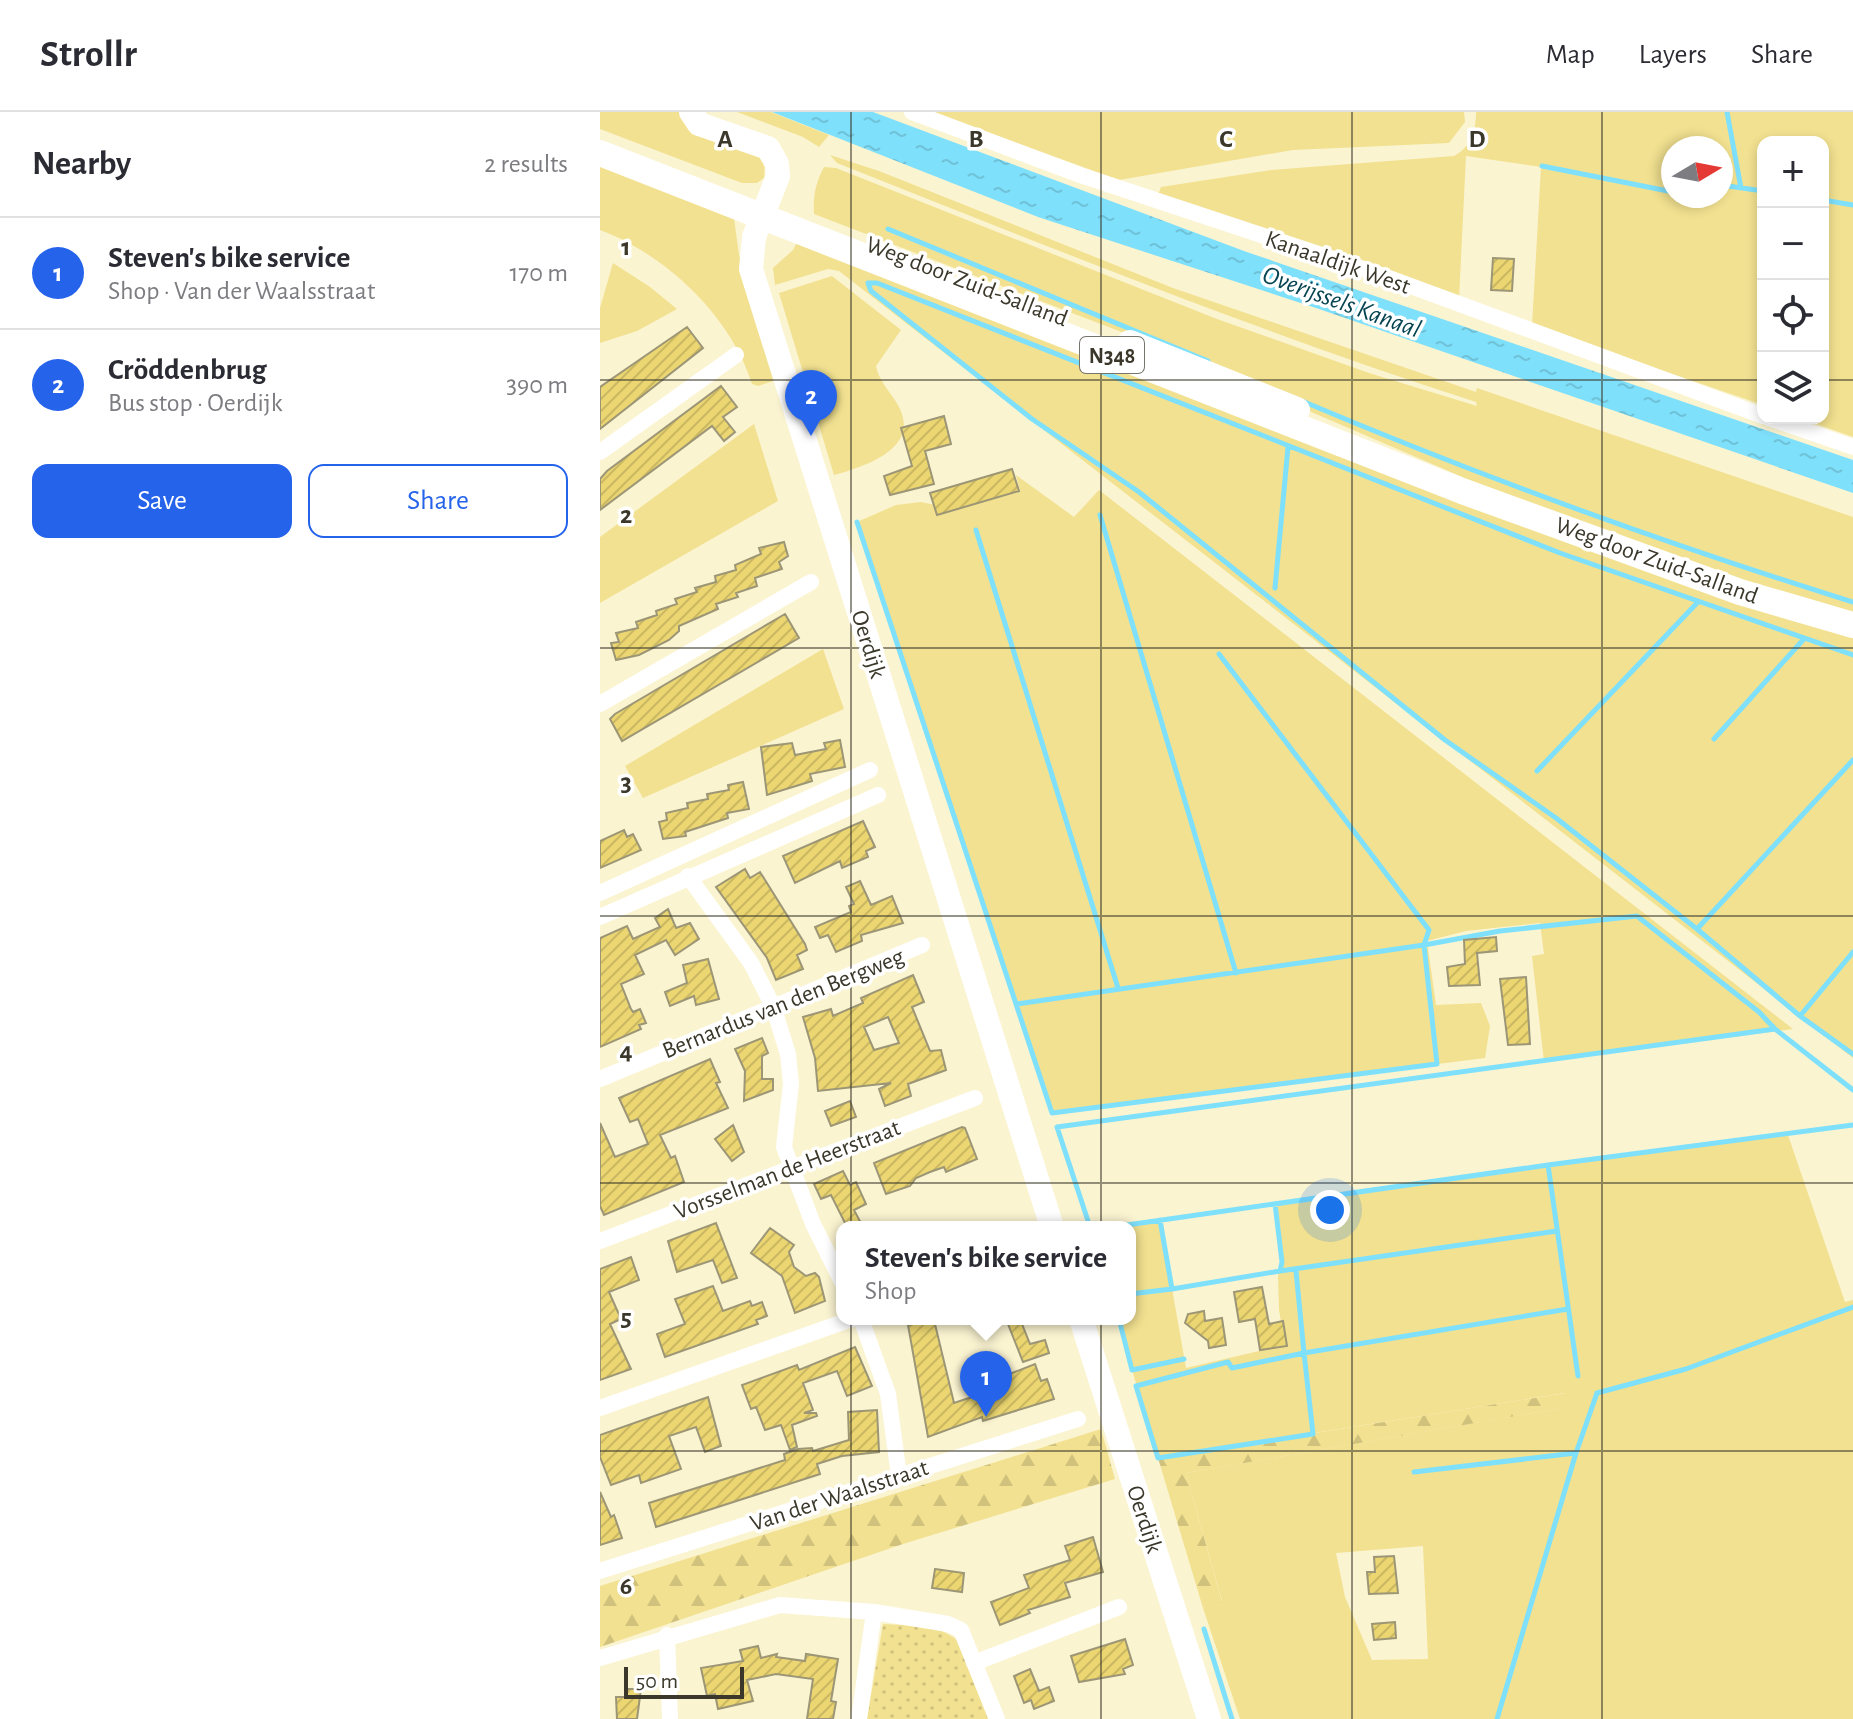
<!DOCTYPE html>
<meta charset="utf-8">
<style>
:root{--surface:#fff;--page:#f2f2f3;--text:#2b2b33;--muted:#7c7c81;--line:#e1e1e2;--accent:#2563eb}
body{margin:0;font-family:"Alegreya Sans",sans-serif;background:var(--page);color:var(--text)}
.controls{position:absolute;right:24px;top:24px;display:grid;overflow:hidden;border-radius:16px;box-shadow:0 4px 12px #0003}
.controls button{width:72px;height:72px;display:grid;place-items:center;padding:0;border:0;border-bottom:2px solid var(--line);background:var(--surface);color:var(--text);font:40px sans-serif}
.compass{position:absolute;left:1061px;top:24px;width:72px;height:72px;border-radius:50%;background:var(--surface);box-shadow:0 4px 12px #0003;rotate:80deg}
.scale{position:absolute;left:24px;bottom:20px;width:120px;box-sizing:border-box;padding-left:8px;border:4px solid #3b382b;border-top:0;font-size:22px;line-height:28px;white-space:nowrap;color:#3b382b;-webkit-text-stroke:6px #fff;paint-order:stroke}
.you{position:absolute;left:730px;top:1098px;width:28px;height:28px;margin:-20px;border:6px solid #fff;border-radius:50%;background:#1a73e8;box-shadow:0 0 0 12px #1a73e833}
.badge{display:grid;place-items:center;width:52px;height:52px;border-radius:50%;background:var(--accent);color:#fff;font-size:26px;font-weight:700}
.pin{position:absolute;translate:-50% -66px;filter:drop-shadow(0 2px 4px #0008)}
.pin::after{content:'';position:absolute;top:42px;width:28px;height:24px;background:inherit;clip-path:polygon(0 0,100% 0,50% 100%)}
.popup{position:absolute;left:236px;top:1109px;width:300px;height:104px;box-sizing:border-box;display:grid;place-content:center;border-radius:16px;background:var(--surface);filter:drop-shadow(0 2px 6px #0005);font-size:26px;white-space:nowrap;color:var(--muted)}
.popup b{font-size:30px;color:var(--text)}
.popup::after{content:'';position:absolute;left:50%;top:100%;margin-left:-16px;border:16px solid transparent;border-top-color:var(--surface)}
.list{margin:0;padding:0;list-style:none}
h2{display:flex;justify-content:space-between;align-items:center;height:104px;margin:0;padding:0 32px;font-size:34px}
h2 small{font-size:26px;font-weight:400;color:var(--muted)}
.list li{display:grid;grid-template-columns:52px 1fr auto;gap:24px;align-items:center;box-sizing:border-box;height:112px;padding:0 32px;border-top:2px solid var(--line)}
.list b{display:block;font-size:30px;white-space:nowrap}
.list p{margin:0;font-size:26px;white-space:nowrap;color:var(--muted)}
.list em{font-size:26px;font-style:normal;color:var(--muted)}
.actions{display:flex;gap:16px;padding:24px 32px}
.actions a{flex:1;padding:18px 0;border:2px solid var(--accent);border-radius:16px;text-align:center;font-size:28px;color:var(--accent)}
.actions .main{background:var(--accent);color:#fff}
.icon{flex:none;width:44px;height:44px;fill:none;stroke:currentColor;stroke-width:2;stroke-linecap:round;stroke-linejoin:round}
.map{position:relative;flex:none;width:1253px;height:1607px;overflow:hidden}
header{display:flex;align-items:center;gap:48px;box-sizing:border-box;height:112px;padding:0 40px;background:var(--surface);border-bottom:2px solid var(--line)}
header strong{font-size:38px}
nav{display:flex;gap:44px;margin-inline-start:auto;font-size:28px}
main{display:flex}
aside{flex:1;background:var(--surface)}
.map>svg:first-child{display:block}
</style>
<header>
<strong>Strollr</strong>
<nav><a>Map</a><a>Layers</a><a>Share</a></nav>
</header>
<main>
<aside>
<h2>Nearby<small>2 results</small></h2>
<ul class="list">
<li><span class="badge">1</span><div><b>Steven's bike service</b><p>Shop · Van der Waalsstraat</p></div><em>170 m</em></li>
<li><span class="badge">2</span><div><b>Cröddenbrug</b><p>Bus stop · Oerdijk</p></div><em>390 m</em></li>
</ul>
<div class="actions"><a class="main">Save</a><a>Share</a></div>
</aside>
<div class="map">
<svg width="1253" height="1607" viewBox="0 0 1253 1607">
<defs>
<pattern id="forest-firs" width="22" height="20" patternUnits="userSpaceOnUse" patternTransform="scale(2)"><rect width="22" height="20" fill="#f2e190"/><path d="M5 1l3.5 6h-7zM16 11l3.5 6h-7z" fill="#d0c27c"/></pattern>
<pattern id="park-dots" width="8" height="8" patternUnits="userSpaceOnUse" patternTransform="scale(2)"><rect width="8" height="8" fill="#f2e190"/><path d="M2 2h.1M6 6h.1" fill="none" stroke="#d0c27c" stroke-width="1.8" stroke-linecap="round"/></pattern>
<pattern id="water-ripples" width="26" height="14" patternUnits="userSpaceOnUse" patternTransform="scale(2)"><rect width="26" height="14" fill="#7fe0fb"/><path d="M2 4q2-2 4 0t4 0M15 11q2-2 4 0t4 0" fill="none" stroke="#6fc1d7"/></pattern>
<pattern id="building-hatch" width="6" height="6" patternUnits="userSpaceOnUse" patternTransform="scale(2)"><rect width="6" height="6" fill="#ebd671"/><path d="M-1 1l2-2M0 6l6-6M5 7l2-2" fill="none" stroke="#cab862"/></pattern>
</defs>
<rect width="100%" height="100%" fill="#fbf4d1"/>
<!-- green -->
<path fill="#f2e190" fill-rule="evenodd" d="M0,0H83L165,49L164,66L157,71H142L0,17Z
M137,0H171L229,23L219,35L203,25Z
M331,0H864L865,10L849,31L693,38L519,68Z
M876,0H1253V325L1199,306H1223V30H1163V293L932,214L941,55L866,44L859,188L558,83L561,75L671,58L854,44C871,35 876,19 876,0ZM1073,36H1121V84H1073Z
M230,43L279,59L573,176L876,280L877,276L1253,405V503L1193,487L874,370L558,234L214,102C213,85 215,72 224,55L236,56L617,207L769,261L877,294L876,290C659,220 449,135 237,51Z
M0,48L134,106L139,143L179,267L158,274L152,272C131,204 65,142 0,118Z
M199,126L1079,471L1253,526V946L239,159L228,157L175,173L173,156L193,138Z
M13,151L50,175L77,197L37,219L0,231V196Z
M232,164L301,218L276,254C279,271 293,282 300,297C319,338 262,355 234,363L179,181Z
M154,312L178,389L0,491V425Z
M416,363L474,405L499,378L1193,917L944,950L932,844L944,842L940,811L866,819L827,829L836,893L881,891L890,914L885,946L452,1001L257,410L296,393L321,390L354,397L420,379Z
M223,537L244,597L43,686L25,654Z
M1187,1020L1245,1190L1253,1188V1607H640L603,1496L622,1489L586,1361L967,1295L965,1281L558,1346L517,1207H530V1115H513L560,1108L586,1256L685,1233L679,1198L678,1164L682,1150L675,1092ZM823,1434L828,1547L772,1548L745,1485L736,1441Z"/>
<!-- forest -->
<path fill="url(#forest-firs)" d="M966,1281L968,1295L586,1361L622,1490L603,1496L558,1346Z
M501,1317L515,1367L303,1432L0,1535V1474Z"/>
<!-- park -->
<path fill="url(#park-dots)" d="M283,1512C309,1514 338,1511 358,1529L388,1607H267Z"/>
<!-- water -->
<path fill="url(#water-ripples)" d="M172,0H273L644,139L1253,348V381L719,197L438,105Z"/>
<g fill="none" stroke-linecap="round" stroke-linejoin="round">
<!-- stream -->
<path stroke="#7fe0fb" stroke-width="5" d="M1127,0L1141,76
M942,54L1073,80
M1121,73L1163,79
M1093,84L1108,87L1109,84
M1223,88L1253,93
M288,117L608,249
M702,289C882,365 1066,432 1253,490
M500,403L636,861
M257,410L452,1001L837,952L824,833L900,819L1037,804L1159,900L1175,917
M376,418L518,876
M675,476L688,335
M1253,543L960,441L277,171H268L271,179L432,307L539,380L845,628L956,706L1097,817L1200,904L1253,942
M1114,627L1203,528
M937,659L1097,491
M1097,817L1253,648
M417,892L824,833L829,818L619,542
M1200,904L1253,840
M948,1053L1253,1013
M490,1115L457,1015L1175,917L1253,978
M513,1115L948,1053L978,1264
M680,1159L957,1119
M696,1159L704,1241L968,1197
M572,1177L680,1159L682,1150L675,1092
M530,1182L572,1177L560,1108
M519,1207L532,1258L584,1247
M704,1241L713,1322L558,1346L536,1274L628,1250L632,1256Z
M976,1341L997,1281L1086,1257L1253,1195
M814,1360L976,1341L897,1607
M604,1517L632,1607"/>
</g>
<!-- building -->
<path fill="url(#building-hatch)" stroke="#9c9676" stroke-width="2" fill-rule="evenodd" d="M893,146L914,147L912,179L891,178Z
M87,215L103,236L0,317V275Z
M121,274L137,295L123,305L135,320L124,329L112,314L0,398V367L7,359Z
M344,304L351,332L325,339L334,372L290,383L284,364L312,354L301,316Z
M412,357L419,379L337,403L330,381Z
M184,430L188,444L179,450L182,457L155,466L157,474L136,481L138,485L116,492L118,497L79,514V519L69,528L39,543L16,548L11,531L19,530L16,521L38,516L36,510L57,503L56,499L77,492L75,487L97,480L95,476L116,470L115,464L136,458L135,453L161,442L159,436Z
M185,502L199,526L22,629L10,607L15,602Z
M240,628L245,655L210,662L212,669L167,683L161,635L192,631L195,643L226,637L224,631Z
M143,670L149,697L127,701L128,706L85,720L86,724L63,727L59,710L67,708L66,701L88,696L87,691L108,687L107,682L129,678L128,673Z
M263,709L275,735L266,739L268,745L242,756L240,749L195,771L183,744Z
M24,718L27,725L33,722L41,738L0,756V729Z
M145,757L150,766L160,760L205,832L207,838L197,843L203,857L176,868L167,846L116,775Z
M260,769L271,793L292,784L303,811L261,823L262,829L236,840L228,823L220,826L215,815L251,800L249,794L254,792L246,775Z
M68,797L76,816L90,811L99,827L75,843L66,828L35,843L44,862L21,872L31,897L33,900L40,897L46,911L39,913L41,917L0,935V826L27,814L33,827L60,815L55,806Z
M896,825L897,839L877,841L880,873L849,874L847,855L865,852L864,828Z
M108,847L119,887L96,893L94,884L70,894L65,880L87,871L83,853Z
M313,863L324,890L312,895L330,939L341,938L346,958L308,972L311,984L285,994L279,977L291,971L218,979L215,946L203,905L231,897L233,904L263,891L261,886ZM288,905L299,931L274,938L264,915Z
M926,865L930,932L908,933L900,867Z
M162,926L168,941L162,944V967H173V978L144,989L145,959L135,937Z
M110,947L120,970L116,971L128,996L60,1023L71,1046L75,1044L84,1070L4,1103L0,1094V1011L15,1045L48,1032L38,1007L30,1010L19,986Z
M250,989L256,1005L231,1014L225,999Z
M133,1013L144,1040L132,1049L115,1027Z
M362,1015L365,1016L377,1047L346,1060L344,1055L330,1060L316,1066L310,1074L286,1082L274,1051Z
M243,1059L250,1073L256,1070L266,1092L254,1098L263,1115H247L231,1083L221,1087L214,1072Z
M116,1111L137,1166L122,1171L113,1148L77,1160L68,1129Z
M170,1116L194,1133L189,1140L194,1155L206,1164L215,1161L219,1165L225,1189L195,1201L182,1164L151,1141Z
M31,1145L39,1168L9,1180L21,1207L10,1212L31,1257L0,1268V1157Z
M113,1174L123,1199L150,1189L152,1194L162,1190L167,1204L156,1208L158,1212L65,1245L57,1222L85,1212L75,1187Z
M662,1175L669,1212L683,1209L687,1234L660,1238L655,1207L639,1210L634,1180Z
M604,1199L605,1209L622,1206L626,1233L609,1236L608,1229L585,1211L588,1202Z
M406,1207H420L430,1232L445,1228L449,1241L423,1250Z
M334,1208L354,1291L405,1274L402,1265L435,1252L441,1269L447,1267L454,1287L383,1309L382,1305L328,1325L308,1213Z
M255,1235L272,1274L247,1284L237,1259L203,1271L213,1298L204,1301H216L217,1304L192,1313L197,1335L190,1338L181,1313L165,1318L156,1295L151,1297L142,1273L197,1253L199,1258Z
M108,1285L121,1334L105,1340L96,1315L69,1324L81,1357L41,1371L39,1363L11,1373L0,1345V1323Z
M277,1298L279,1340L242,1344L217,1352L220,1362L56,1415L49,1391L185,1348L184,1342L198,1337L212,1336L213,1339L249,1328L248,1300Z
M0,1380L11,1405L14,1403L22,1426L0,1433Z
M493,1425L503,1460L465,1471L470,1485L428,1498L430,1501L400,1513L391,1490L429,1476L424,1463L470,1448L465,1434Z
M794,1444L798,1481L769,1482L767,1460H775L774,1445Z
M335,1457L364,1461L362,1480L332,1476Z
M795,1510L796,1526L774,1528L772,1512Z
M525,1527L533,1553L523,1557L525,1562L479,1570L471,1544Z
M158,1534L161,1546L177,1542L176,1545L205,1549L206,1542L238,1547L231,1589L236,1590L233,1607H207L213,1567L176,1562L147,1568L153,1589L118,1597L115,1582L107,1584L101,1556L143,1549L140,1538Z
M430,1557L439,1579L449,1575L454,1589L434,1597L431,1588L424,1591L414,1564Z
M25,1577H41L37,1607H17L16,1585H25Z"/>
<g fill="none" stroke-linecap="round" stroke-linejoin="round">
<!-- street -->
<path stroke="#fff" stroke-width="16" d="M312,0L480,63L770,159L1163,304
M1169,306L1253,335
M0,340L136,243
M0,592L211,470
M88,764L151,851L173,894L188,942L191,972L184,1035L213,1112L242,1170
M0,781L270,658
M0,805L278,683
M0,967L322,833
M0,1129L375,986
M261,1207L288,1282L299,1364
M0,1296L252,1207
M0,1459L478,1307
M67,1523L70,1607
M0,1546L180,1493L274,1500L348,1512L361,1518L397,1607
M374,1551L519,1495
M259,1607L274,1500"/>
<!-- secondary -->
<path stroke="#fff" stroke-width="24" d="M91,0L99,12L168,36L177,52L178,64L154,125L151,157L452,1115
M481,1207L609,1607"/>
<!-- primary -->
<path stroke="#fff" stroke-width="26" d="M0,41L862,379L1140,480L1253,513
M530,231L697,298"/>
</g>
<!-- grid -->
<path fill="none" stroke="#3b382b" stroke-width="2" stroke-opacity="0.55" d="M251,0V1607M501,0V1607M752,0V1607M1002,0V1607M0,268H1163M1223,268H1253M0,536H1253M0,804H1253M0,1071H1253M0,1339H1253"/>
<g text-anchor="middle" stroke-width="7" stroke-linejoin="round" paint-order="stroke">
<!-- shield labels -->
<rect fill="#fff" stroke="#76746b" stroke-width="2" x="480" y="225" width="64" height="36" rx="6"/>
<g font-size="22" font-weight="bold" fill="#3b382b">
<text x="512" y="251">N348</text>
</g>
<!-- street labels -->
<g font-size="24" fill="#3b382b" stroke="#fff">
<text transform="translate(738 150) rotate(19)" y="8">Kanaaldijk West</text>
<text transform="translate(367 169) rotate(21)" y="8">Weg door Zuid-Salland</text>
<text transform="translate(1057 448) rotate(20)" y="8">Weg door Zuid-Salland</text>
<text transform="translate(269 532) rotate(73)" y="8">Oerdijk</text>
<text transform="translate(183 891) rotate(-22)" y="8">Bernardus van den Bergweg</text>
<text transform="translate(187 1057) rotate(-21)" y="8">Vorsselman de Heerstraat</text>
<text transform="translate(239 1383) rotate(-18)" y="8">Van der Waalsstraat</text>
<text transform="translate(545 1407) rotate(72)" y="8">Oerdijk</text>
</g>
<!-- water labels -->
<g font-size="26" font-style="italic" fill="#064452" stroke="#fff">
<text transform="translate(742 189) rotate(20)" y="9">Overijssels Kanaal</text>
</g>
</g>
<g font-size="26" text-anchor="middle" font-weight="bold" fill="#3b382b" stroke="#fff" stroke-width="7" stroke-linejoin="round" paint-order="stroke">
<text x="125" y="35">A</text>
<text x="376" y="35">B</text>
<text x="626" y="35">C</text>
<text x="877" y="35">D</text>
<text x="26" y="143">1</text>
<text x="26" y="411">2</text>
<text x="26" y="679">3</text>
<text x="26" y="947">4</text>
<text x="26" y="1214">5</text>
<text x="26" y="1482">6</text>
</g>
</svg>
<div class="controls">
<button>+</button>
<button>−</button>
<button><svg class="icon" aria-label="locate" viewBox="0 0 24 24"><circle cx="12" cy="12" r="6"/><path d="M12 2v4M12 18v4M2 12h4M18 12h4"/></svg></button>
<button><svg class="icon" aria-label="layers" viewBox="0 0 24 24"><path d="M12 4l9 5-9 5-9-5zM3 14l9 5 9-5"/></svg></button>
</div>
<svg class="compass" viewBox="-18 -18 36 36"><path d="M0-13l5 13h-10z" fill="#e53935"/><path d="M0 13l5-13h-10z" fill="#7c7c81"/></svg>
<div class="scale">50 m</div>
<div class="you"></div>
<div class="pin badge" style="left:386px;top:1305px">1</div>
<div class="popup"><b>Steven's bike service</b>Shop</div>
<div class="pin badge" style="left:211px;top:324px">2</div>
</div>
</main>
